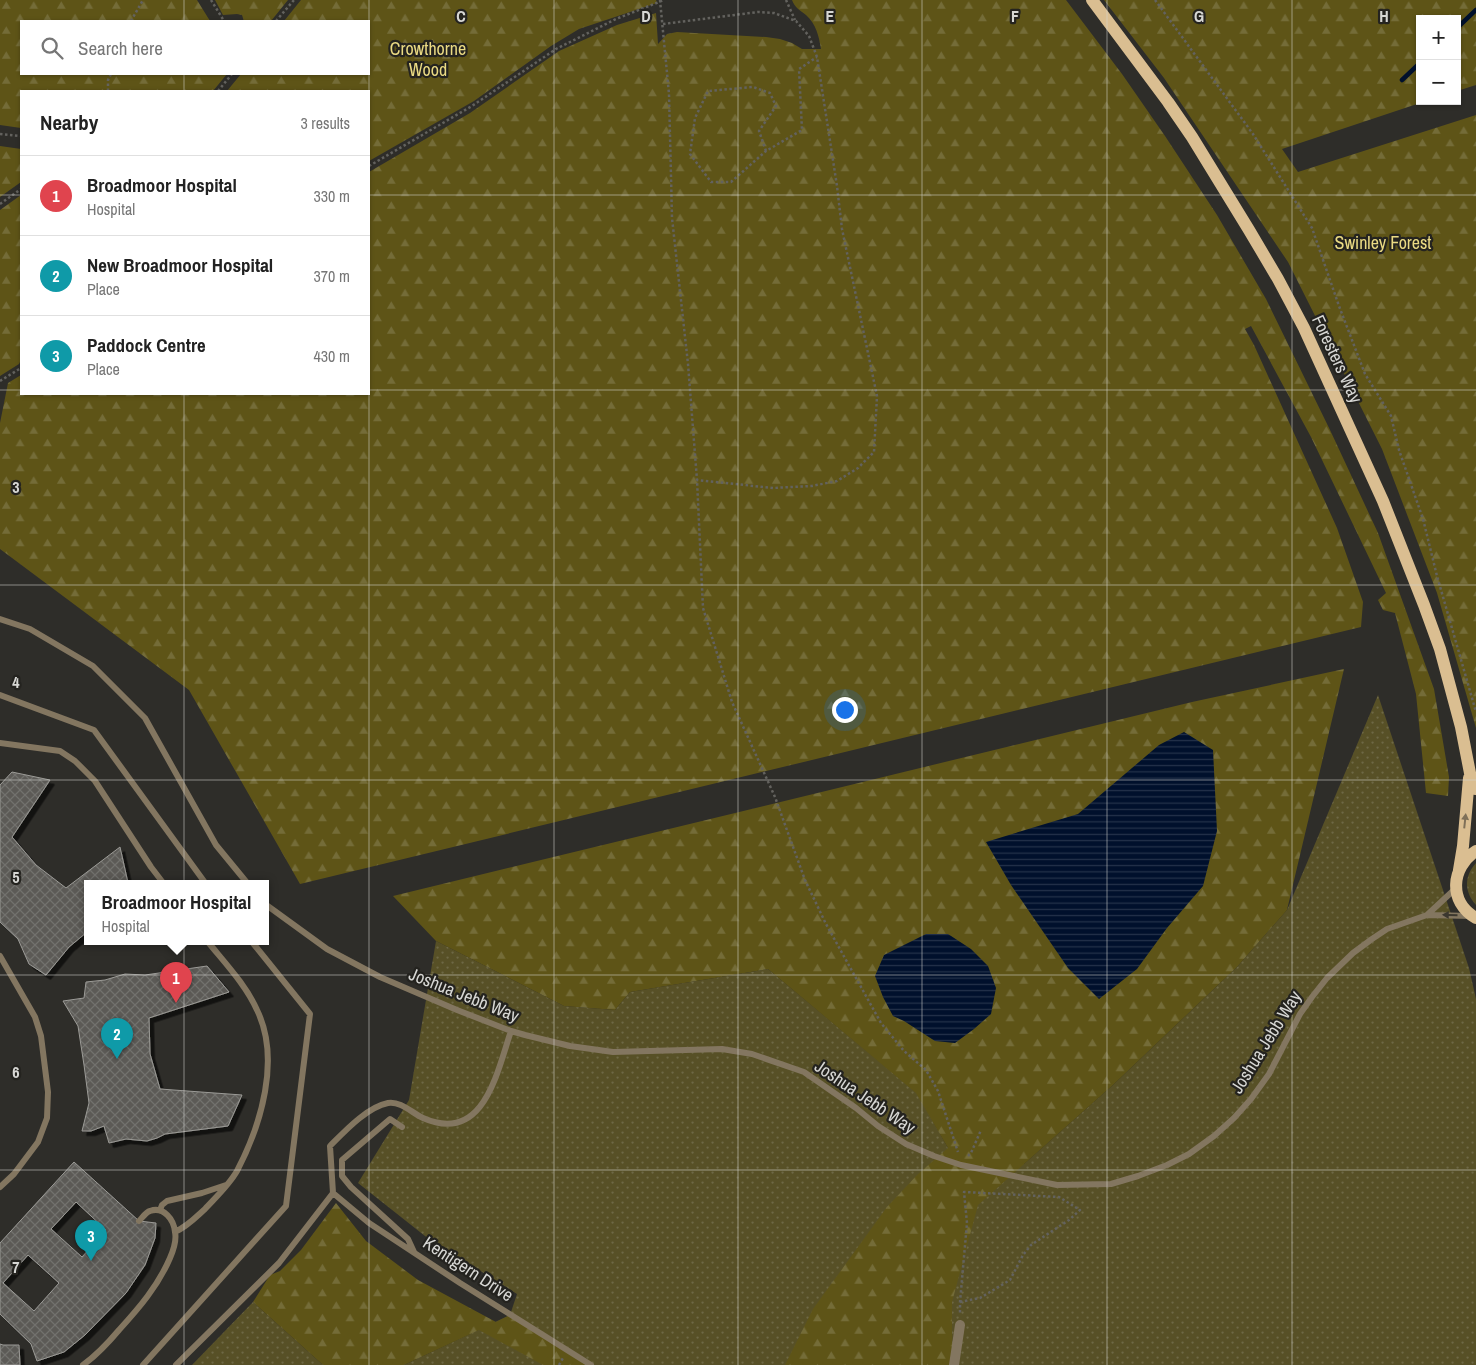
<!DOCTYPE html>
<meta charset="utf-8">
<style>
:root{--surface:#fff;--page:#f2f2f2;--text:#222;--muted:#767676;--line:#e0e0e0;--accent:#5b6385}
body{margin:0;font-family:"Archivo Narrow",sans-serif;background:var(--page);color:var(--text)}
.controls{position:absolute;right:15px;top:15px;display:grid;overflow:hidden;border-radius:0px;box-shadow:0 1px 4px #0004}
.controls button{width:45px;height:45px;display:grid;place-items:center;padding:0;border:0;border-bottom:1px solid var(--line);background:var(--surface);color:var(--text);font:25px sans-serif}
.you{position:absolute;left:844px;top:709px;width:18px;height:18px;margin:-12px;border:4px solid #fff;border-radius:50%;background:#1a73e8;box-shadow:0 0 0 8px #1a73e833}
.badge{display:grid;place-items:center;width:32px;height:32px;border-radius:50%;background:var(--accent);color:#fff;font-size:16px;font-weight:700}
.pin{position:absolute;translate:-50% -41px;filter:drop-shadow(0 1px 2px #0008)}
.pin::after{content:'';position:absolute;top:26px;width:18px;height:15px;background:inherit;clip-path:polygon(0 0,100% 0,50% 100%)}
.popup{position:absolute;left:84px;top:880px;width:185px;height:65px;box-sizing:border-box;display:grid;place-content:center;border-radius:0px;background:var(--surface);filter:drop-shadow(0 1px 4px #0005);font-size:16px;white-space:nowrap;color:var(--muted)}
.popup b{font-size:19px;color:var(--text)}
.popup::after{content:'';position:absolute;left:50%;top:100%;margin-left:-10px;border:10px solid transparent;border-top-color:var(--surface)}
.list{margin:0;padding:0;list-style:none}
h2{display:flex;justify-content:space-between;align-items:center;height:65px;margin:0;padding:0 20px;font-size:21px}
h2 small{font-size:16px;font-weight:400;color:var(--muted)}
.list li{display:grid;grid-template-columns:32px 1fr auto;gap:15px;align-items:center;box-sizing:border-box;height:80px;padding:0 20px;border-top:1px solid var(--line)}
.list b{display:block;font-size:19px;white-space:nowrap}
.list p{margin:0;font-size:16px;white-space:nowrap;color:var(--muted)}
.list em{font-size:16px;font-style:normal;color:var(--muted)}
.icon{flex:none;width:28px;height:28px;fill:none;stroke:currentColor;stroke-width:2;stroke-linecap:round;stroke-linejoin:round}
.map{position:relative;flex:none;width:1476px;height:1365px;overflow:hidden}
.search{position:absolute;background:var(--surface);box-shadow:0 1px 4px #0004;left:20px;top:20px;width:350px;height:55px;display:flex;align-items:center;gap:12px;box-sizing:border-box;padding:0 18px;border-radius:0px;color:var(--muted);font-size:19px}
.panel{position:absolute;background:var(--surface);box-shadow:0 1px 4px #0004;left:20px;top:90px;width:350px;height:305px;border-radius:0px}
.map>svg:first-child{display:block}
</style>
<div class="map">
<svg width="1476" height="1365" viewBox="0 0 1476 1365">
<defs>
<pattern id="grass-dots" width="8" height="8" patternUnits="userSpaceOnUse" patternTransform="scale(1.25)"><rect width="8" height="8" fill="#575026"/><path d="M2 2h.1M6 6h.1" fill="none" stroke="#6e6845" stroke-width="1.8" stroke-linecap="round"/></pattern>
<pattern id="forest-firs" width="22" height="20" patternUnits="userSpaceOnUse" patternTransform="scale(1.25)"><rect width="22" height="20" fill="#5e5417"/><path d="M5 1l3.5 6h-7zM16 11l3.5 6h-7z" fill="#746c38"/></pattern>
<pattern id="water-rules" width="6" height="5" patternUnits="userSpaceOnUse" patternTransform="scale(1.25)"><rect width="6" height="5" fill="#00102c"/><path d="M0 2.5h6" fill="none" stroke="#24324a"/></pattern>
<pattern id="building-cross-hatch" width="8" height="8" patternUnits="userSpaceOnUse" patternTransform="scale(1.25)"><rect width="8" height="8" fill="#5b5a56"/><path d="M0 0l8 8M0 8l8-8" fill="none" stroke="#72716d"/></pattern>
<filter id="shadow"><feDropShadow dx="4.5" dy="4.5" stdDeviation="0" flood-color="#0009"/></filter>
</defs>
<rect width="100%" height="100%" fill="#2e2d29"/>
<!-- grass -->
<path fill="url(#grass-dots)" d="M1378,695L1469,968L1476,999V1365H404L510,1315L517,1294L425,1236L358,1183L409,1100L436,941L564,1006L615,1010L630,992L768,969L917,1093L948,1148L1024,1164L1113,1085L1237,967L1287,910Z
M1476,863V905C1464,892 1464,876 1476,863Z
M253,1302L323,1365H192Z"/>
<!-- forest -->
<path fill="url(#forest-firs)" d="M0,0H197L210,21H21V74H227L213,91H21V128L0,125Z
M215,0H288L271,21H244L242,15L237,14L223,15Z
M301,0H656L657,3L579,29L551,46L474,101L369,161V91H227L241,74H369V21H284Z
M792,0H1066L1122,74L1165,136L1217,215L1266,299L1330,430L1378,533L1434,689L1449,777L1448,796L1426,793L1416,694L1395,613L1383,610L1378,600L1386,593L1311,437L1251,326L1245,329L1254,345L1337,528L1363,602L1361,627L300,884L189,690L0,549V423L8,383L21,375V394H369V172L470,113L559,51L617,25L656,13L658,44L667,34L677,32L766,37L780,39L792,43L802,49H821C819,36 816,24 806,15C800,10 795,8 792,0Z
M1104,0H1476V85L1457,91V19H1420V101H1426L1282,149L1298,172L1476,115V728L1437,593L1382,449L1288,262L1164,78Z
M0,146L21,149V182L0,197Z
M21,195V360L19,364L0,376V210Z
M1344,669L1287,910L1237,967L1113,1085L978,1205L952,1302V1365H785L813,1309L887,1207L918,1174L948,1148L916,1093L768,969L630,992L615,1010L564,1006L436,941L393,896L1192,702Z
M336,1203L366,1241L418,1280L496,1322L510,1315L591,1365H543L479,1330L404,1365H323L253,1302L270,1275L280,1271L301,1250Z"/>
<!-- water -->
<path fill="url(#water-rules)" d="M1184,732L1213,750L1217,831L1203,886L1167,928L1137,969L1099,999L1068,968L1011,885L986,842L1078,814L1159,745Z
M926,934H948L971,949L988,966L996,988L991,1014L974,1029L955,1043L935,1041L904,1021L893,1016L883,997L875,976L884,955Z"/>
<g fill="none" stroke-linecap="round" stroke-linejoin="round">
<!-- stream -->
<path stroke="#00102c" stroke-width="4.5" d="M1457,28L1476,10
M1402,80L1420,63"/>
</g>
<!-- building -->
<path fill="url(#building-cross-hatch)" stroke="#9c9b97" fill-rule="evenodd" filter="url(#shadow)" d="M12,772L50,780L12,837L36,865L66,888L120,847L128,883L87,884V932L69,947L46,975L29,964L18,939L0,922V785Z
M207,966L229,992L149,1018L150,1054L160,1089L242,1095L228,1126L165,1134L157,1138L147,1141L126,1139L109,1143L104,1126L91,1131H82L89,1103L84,1065L78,1026L63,1001L84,998L86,982L105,980L125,974L145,975Z
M74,1162L139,1221L156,1223L155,1238L145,1265L126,1293L85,1335L64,1352L37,1361L31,1344L0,1314V1243ZM76,1202L106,1230L82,1257L51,1229ZM28,1255L59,1283L34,1311L3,1283Z
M0,1344L3,1345H19L20,1365H0Z"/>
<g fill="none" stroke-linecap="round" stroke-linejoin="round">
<!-- path -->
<path stroke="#63625e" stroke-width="2.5" stroke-dasharray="2.5 2.5" stroke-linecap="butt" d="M211,0L224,21
M660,0L669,94L672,218L688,364L697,480L703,608L732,702L775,797L805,880L826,924L881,1023L904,1051L926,1070L938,1091L958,1152
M786,0L795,20
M1155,0L1253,134L1312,228L1339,306L1365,374L1391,416L1399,450L1423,519L1437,576L1476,712
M131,21L143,0
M276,21L294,0
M663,24L758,12L774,13L796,21L809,36L817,57L837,186L842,229L877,396L874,452L858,468L837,481L812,486L773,488L697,480
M108,91V80L111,74
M218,91L232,74
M0,134L21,136
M766,151L759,131L776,106L770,93L753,87L708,91L695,118L690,154L711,182H731L766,151L802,130L799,69L817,57
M369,166L472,106L556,49L616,19L664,0
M0,204L21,189
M0,381L21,368
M968,1156L971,1153L981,1130
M960,1302L980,1298L1010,1280L1023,1255L1031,1245L1069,1220L1080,1210L1059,1197L964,1192L967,1223L960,1302V1314
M559,1365L563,1358"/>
<!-- lane -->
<path stroke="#837660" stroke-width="6" d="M0,619L30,629L93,666L145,718L216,845L248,884
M0,695L94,730L206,884
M0,743L60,751L75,761L95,781L151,867L164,884
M265,904L327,949L380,977L457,1010L511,1031L525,1035L570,1046L613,1052L722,1049L752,1054L804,1072L856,1108L878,1126L906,1144L934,1156L961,1165L1057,1185L1111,1184L1138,1176L1167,1165L1189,1154L1214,1136L1234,1118L1251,1099L1269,1074L1300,1014L1312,997L1327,978L1353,953L1372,939L1387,929L1427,915L1471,916
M1427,915L1455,889
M0,956L35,1017L41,1036L48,1092L47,1118L38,1142L14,1174L0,1187
M402,1127L390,1119L342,1160V1176L351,1187L408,1239L414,1252
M333,1193L369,1223L460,1283L591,1365
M160,1210L162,1205L167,1201L202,1193L226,1185
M175,1232C188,1226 195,1218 205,1209C216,1197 229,1185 237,1171C261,1125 281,1059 257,1010C246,985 225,963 208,942
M83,1365C97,1355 108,1343 119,1330C139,1308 158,1286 170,1258C173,1251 177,1241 175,1232C174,1220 164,1206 150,1211C146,1212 142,1218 139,1221
M143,1365L286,1206L310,1014L252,942
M176,1365L279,1263L333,1193L330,1146C344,1132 367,1107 388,1103C401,1101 412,1113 423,1118C484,1145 497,1072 511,1031"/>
<!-- street -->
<path stroke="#837660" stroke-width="10" d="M954,1365L960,1325"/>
<!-- primary -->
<path stroke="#dabe91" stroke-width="12" d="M1092,0L1168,102L1192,137L1249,230L1278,279L1304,328L1383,501L1424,605L1440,649L1461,727L1470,773L1476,789
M1476,851C1451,867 1448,902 1476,918
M1459,870L1463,846L1469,778"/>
</g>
<!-- one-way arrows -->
<defs><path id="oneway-solid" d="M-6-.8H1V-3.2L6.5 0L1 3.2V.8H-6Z" transform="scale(1.25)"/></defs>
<use fill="#7f7058" href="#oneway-solid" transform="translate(1465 821) rotate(-84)"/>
<use fill="#3c382f" href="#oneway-solid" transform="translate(1450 915) rotate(-179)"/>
<!-- grid -->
<path fill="none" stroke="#d7d7d4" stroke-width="1" stroke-opacity="0.55" d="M184,0V21M369,0V1365M554,0V1365M738,0V1365M922,0V1365M1107,0V1365M1292,0V1365M184,74V91M0,195H21M369,195H1476M0,390H21M369,390H1476M184,394V1365M0,585H1476M0,780H1476M0,975H1476M0,1170H1476"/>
<g text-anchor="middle" stroke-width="4.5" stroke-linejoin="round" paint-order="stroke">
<!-- park labels -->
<g font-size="18" fill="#eada83" stroke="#24231f">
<text x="428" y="55">Crowthorne<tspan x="428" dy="21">Wood</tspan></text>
<text x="1383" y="249">Swinley Forest</text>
</g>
<!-- street labels -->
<g font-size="18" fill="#d7d7d4" stroke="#24231f">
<text transform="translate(1337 359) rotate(65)" y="6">Foresters Way</text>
<text transform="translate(464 995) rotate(22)" y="6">Joshua Jebb Way</text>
<text transform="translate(1266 1042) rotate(-58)" y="6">Joshua Jebb Way</text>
<text transform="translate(865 1097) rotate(34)" y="6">Joshua Jebb Way</text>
<text transform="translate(468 1269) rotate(33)" y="6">Kentigern Drive</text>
</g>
</g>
<g font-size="16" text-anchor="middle" font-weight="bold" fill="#d7d7d4" stroke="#24231f" stroke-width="4.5" stroke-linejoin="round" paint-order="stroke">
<text x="461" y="22">C</text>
<text x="646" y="22">D</text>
<text x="830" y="22">E</text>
<text x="1015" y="22">F</text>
<text x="1199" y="22">G</text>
<text x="1384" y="22">H</text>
<text x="16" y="493">3</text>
<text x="16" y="688">4</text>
<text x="16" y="883">5</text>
<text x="16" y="1078">6</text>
<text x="16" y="1273">7</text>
</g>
</svg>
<div class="controls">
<button>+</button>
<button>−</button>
</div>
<div class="you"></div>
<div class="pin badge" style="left:176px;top:1003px;background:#e0444e">1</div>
<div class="popup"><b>Broadmoor Hospital</b>Hospital</div>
<div class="pin badge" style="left:117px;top:1059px;background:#0f9aa8">2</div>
<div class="pin badge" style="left:91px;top:1261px;background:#0f9aa8">3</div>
<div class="search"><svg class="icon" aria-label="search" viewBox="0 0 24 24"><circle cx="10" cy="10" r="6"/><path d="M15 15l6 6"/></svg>Search here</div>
<section class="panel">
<h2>Nearby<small>3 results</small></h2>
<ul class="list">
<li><span class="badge" style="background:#e0444e">1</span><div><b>Broadmoor Hospital</b><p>Hospital</p></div><em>330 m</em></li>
<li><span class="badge" style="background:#0f9aa8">2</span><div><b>New Broadmoor Hospital</b><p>Place</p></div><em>370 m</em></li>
<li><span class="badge" style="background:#0f9aa8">3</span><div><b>Paddock Centre</b><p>Place</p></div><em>430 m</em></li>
</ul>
</section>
</div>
